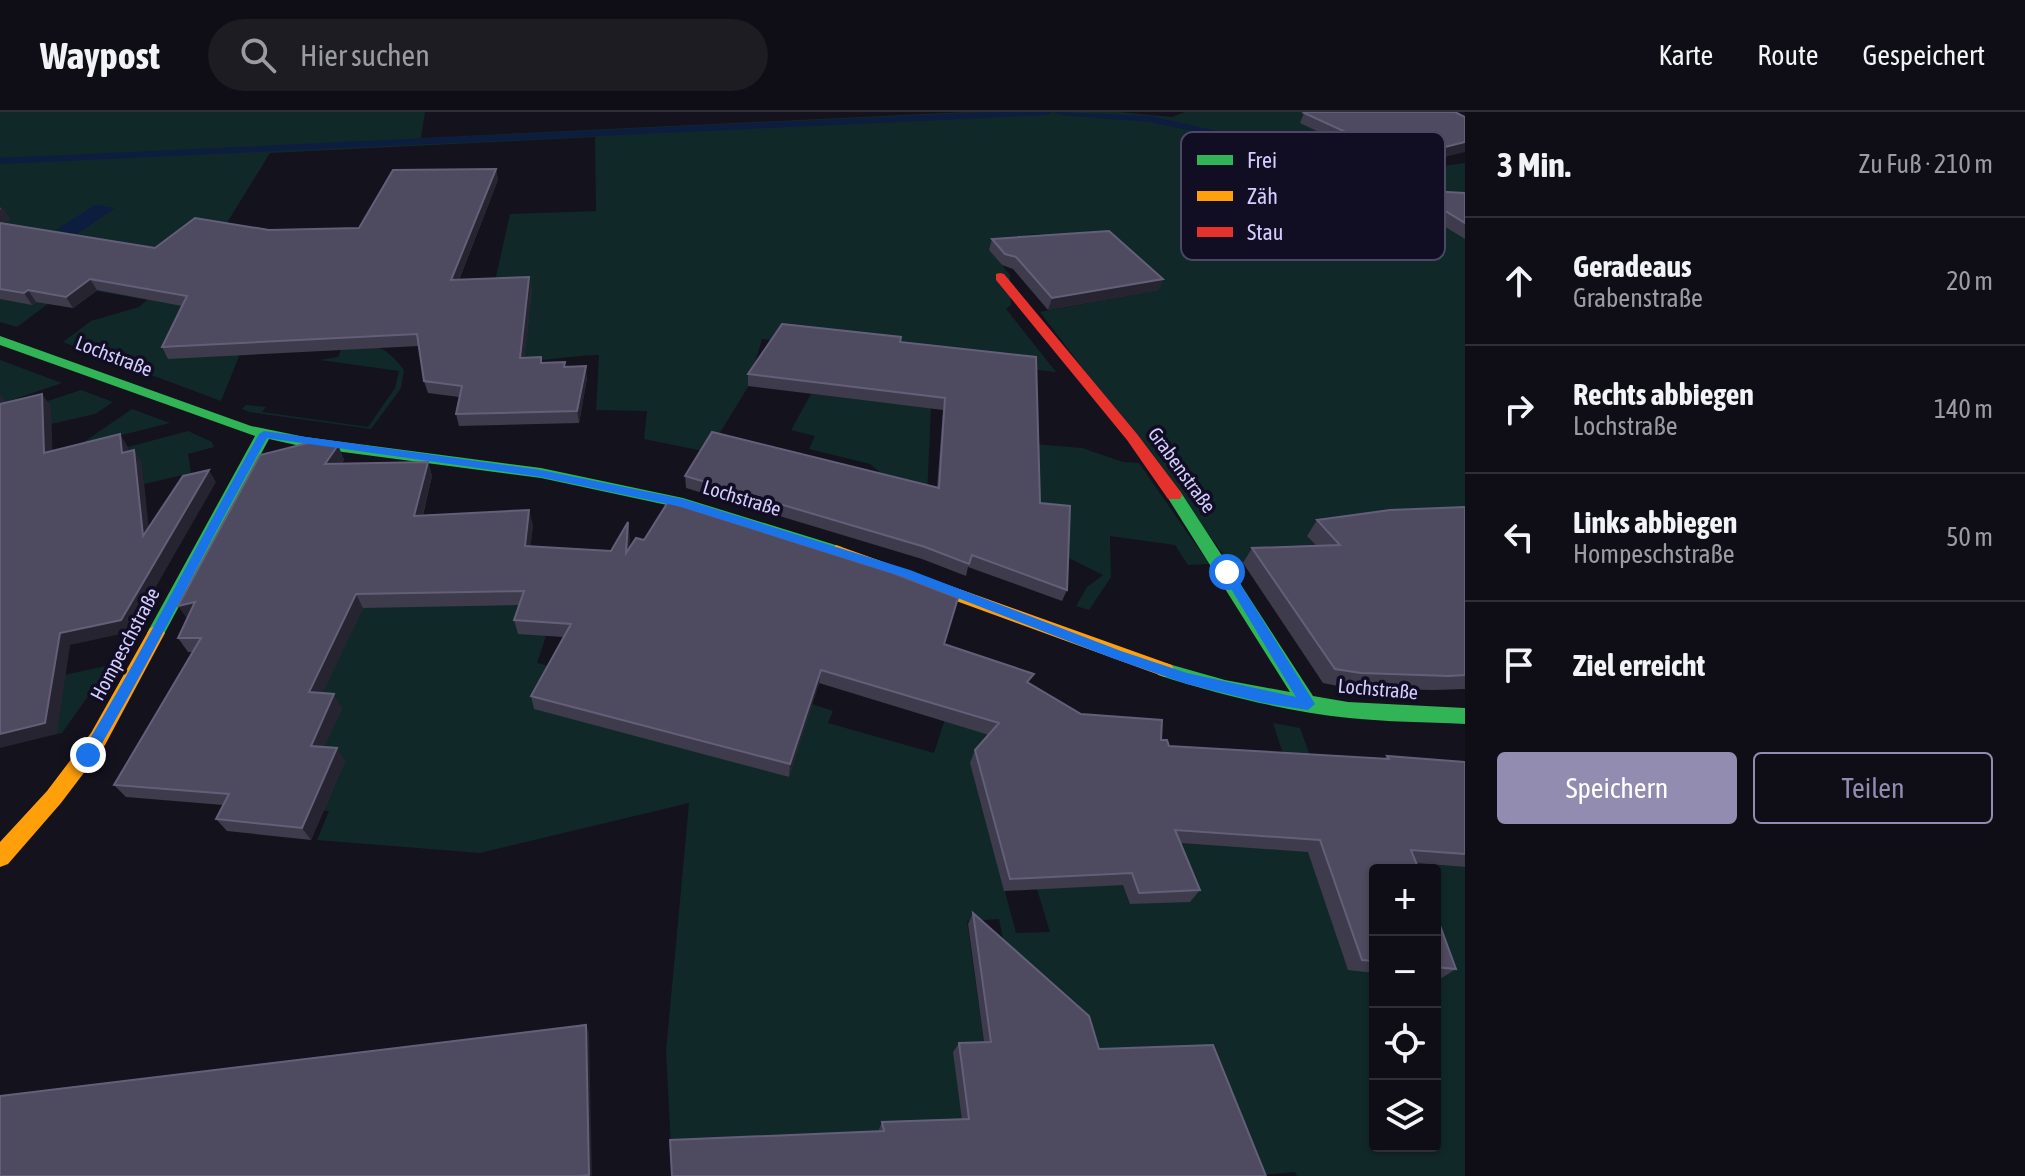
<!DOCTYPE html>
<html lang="de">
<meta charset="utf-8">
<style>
:root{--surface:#0f0e16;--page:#1d1c23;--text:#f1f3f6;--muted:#9b9ca1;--line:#2f2e35;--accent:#918cb0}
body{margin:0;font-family:"Asap Condensed",sans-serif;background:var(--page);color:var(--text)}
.controls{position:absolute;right:24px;bottom:24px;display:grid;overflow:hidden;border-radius:8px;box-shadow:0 2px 6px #0004}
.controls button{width:72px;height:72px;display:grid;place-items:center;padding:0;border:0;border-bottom:2px solid var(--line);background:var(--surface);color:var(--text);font:40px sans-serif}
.stop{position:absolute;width:24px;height:24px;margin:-18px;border:6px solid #1a73e8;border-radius:50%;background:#fff}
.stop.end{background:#1a73e8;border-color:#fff;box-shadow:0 2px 8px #0008}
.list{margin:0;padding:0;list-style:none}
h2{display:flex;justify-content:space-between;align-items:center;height:104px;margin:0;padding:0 32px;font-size:34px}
h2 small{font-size:26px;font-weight:400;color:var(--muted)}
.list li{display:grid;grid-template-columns:52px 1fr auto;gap:24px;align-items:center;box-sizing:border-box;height:128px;padding:0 32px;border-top:2px solid var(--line)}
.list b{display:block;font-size:30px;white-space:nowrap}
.list p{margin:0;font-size:26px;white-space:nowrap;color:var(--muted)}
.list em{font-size:26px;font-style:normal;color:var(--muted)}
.actions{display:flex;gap:16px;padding:24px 32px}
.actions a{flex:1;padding:18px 0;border:2px solid var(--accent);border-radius:8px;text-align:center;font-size:28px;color:var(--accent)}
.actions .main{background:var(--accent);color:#fff}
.icon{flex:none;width:44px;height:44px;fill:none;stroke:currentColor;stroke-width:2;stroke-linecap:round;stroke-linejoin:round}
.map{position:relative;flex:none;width:1465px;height:1064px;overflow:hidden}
header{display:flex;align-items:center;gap:48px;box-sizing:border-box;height:112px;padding:0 40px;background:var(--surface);border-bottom:2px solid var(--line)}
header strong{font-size:38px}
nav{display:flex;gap:44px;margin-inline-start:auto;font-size:28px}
.search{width:560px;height:72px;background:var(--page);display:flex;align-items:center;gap:20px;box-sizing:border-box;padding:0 28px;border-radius:44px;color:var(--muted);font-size:30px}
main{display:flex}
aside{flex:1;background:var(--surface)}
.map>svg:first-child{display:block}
</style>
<header>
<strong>Waypost</strong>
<div class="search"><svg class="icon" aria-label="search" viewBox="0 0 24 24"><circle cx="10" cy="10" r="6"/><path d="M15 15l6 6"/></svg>Hier suchen</div>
<nav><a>Karte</a><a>Route</a><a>Gespeichert</a></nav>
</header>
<main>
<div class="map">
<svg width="1465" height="1064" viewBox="0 0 1465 1064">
<rect width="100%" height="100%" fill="#14121d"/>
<!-- green -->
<path fill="#112829" d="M0,0H425L421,26L965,0H1119L1172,5L1185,0H1388L1413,41L1443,54L1465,51V425L1337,448L1231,452L1040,200L1157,178L1062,148L1041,122L1026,123L1033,135L990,138L1010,163L1011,193L1006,197L1056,260L762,227L748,275L708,340L644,327L647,299L596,298L599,243C562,244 531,251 494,252L493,178L510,102L596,99L595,25L270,41L215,130L248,222L221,289L63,230L91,209L139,195L147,188L97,179L73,196L48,192L17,215L0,210Z
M344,230C374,231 386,234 404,258L401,276L371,317L249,300L242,297L246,293L266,295L262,300L368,315L395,276L399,259L320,248L338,245Z
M0,248L62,271L0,292Z
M81,278L113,290L95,302L51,312L50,295L0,305Z
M811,282L931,296L927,384L905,381L870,352L809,337L815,324L791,318Z
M132,297L170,311L78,334Z
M188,319L212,330L214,335L188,342L191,361L132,375L144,368L142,351L130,354L128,335Z
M1034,332L1082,336L1123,350L1139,351L1209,452L1188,453L1175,433L1110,424L1111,465L1089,498L1076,494L1087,475L1103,463L1037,430Z
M527,459L546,524L537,551L557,556L788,665L812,592L833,599L828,611L934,641L950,592L998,610L975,667L1016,821L1050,820L1037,777L1063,775L1287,654L1273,611L1300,616L1375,824V1034H1435V758H1405L1403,750L1465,755V1064H1297L1295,1060L1251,1064L1027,948L999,807L967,809L985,938L971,1048L884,1056L671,1034L666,940L689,691L480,741L317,728L329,699L296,697L317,593L325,487Z
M110,553L62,621L57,622L37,569Z"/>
<!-- water -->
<path fill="#0c1d40" d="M95,93L115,96L77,122L56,118Z"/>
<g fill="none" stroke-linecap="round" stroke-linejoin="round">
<!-- stream -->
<path fill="#0c1d40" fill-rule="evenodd" d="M992,0H1052L1048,3L0,52V46Z
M1055,0L1150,4L1274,32L1269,35L1150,10L1059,3Z"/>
<!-- fast -->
<path fill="#30b455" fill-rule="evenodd" d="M0,224L251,314L305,325L541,356L683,386L842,435L844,439L836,445L681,396L541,366L305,335L269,327L162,526H150L147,521L255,324L0,233Z
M1174,378L1180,379L1313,584L1348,590L1465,596V612C1426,610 1387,610 1349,606C1285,599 1220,583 1158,563L1156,558L1158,553L1165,551L1225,568L1290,580L1166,383Z"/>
<!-- slow -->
<path fill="#ff9f0a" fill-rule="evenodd" d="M836,433L1172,553L1174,558L1172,563L1165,565L830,443L828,439Z
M156,514L162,516L165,521L105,633L61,691L8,752L0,755V730L47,679L91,621L150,516Z"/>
<!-- jam -->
<path fill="#e5322d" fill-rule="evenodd" d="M1000,161L1004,162L1137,322L1180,379L1182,383L1180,387H1168L1127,328L996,168V162Z"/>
</g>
<!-- wall -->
<path fill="#3d3b4c" d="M1304,1L1465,5L1396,57L1300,11Z
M496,57L498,68L459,168L532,177L524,246L566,255L587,266L579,311L459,314L456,302L459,285L428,281L424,269L419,234L168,247L162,235L182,194L97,178L73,196L36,190L32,193L0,187V95L10,107L3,111L155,136L269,118L359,116Z
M1411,78L1465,81V127L1405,90Z
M992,127L1163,167L1158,178L1048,198L1013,157L1002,153L989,138Z
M900,230L1040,391L1067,478L1062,489L968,455L966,464L922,447L686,376L685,364L937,376L943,298L748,274V262Z
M338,333L344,348L342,351L428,350L432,364L423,403L533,413L530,434L611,439L630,424L629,437L944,532L1030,571L1081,602L1161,628L1169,634L1384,647L1387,644L1465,650V755L1416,751L1375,758V861L1348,858L1308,740L1181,731L1200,778L1190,790L1130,792L1123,773L1004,779L970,651L975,638L989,623L819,571L789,665L534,597L531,584L563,525L518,522L514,508L519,493L363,496L322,581L342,596L324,635L345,649L311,728L227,719L216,707L223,693L126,685L114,673L193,540H188L178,526Z
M1465,395V577L1434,578L1348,576L1323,571L1243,451L1252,436L1316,433L1307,424L1317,408Z
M1435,800L1456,857L1440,867H1435Z
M973,801L1099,937L1266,1064L879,1019V1017L882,1010L962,1008L953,940L959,931L984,930L968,812Z"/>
<!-- shaded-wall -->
<path fill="#262431" d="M1465,30V40L1396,57L1402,46Z
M496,57L498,68L454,180L451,168Z
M3,96L10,107L0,113V98Z
M529,165L532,177L523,258L520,246Z
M90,167L97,178L73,196L66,185Z
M1163,167L1158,178L1048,198L1052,186Z
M28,178L36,190L32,193L24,181Z
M586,254L587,266L579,311L577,299Z
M0,282L8,293L0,296Z
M42,282L51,294L53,354L44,341Z
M120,322L128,335L130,354L122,341Z
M338,333L344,348L331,366L325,352Z
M134,338L142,351L151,436L143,424Z
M428,350L432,364L419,418L414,404Z
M209,358L216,370L130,520L70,533L57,622L0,636V622L60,521Z
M529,398L533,413L529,448L525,434Z
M628,410L630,424L628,456L626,441Z
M356,482L363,496L317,593L309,580Z
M195,490L188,508L178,494Z
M821,558L819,571L789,665L790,652Z
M334,582L342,596L319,647L311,634Z
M337,636L345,649L311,728L302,716Z
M586,913L589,920L592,1064L589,1063Z"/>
<!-- building -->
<path fill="#4e4b60" stroke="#635f79" stroke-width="2" d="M1307,0H1455L1465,5V30L1402,46L1304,1Z
M496,57L451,168L529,165L520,246L541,245V251L565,250L564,255L586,254L577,299L456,302L462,274L424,269L417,222L162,235L187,184L90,167L66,185L28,178L24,181L0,177V111L155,136L195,106L269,118L359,116L393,58Z
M1411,78L1465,81V111Z
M1109,119L1163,167L1052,186L1016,145L1005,142L992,127Z
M782,212L901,225L900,230L1036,245L1040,391L1070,394L1067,478L972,443L969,452L925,435L685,364L712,320L939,376L945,286L748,262Z
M42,282L44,341L120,322L122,341L134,338L143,424L183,364L209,358L121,508L60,521L45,611L0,622V292Z
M312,330L338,333L325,352L428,350L414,404L529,398L525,434L611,439L628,410L626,441L636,426L644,428L668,390L893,461L958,486L944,532L1034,562L1027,570L1081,602L1162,608L1161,628H1167L1169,634L1389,647L1387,644L1465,650V742L1411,738L1419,758H1375V849L1362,848L1320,728L1175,718L1200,778L1139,781L1132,761L1010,767L975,638L999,611L821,558L790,652L531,584L571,512L514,508L524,479L356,482L309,580L334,582L311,634L337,636L302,716L216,707L229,682L114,673L201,526H178L195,490L178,494L260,343Z
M1465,395V563L1449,564L1361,561L1335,557L1252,436L1340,433L1317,408L1390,398Z
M1435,800L1456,857L1435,855Z
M973,801L1089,904L1099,937L1213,933L1266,1064H672L670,1028L884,1019L882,1010L969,1007L959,931L991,930Z
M586,913L589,1063L580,1064H0V984Z"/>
<!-- route -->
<path fill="#1a73e8" d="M264,319L541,358L683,387L910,458L1121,539L1187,561L1296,585L1221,460L1227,455L1231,457L1315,592L1308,598L1264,591L1187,572L1112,546L901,464L682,395L541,365L267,326C207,432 155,542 93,647H83V638C146,535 199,427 259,322Z"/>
<g text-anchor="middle" stroke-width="7" stroke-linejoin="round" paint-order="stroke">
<!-- street labels -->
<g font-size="20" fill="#d4cdff" stroke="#110d22">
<text transform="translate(114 244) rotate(21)" y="7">Lochstraße</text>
<text transform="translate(1182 358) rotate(54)" y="7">Grabenstraße</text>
<text transform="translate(742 386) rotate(17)" y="7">Lochstraße</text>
<text transform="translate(125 532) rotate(-62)" y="7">Hompeschstraße</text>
<text transform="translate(1378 577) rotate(5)" y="7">Lochstraße</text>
</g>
</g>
<!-- legend -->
<rect x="1181" y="20" width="264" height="128" rx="12" fill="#110d22" stroke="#4c4764" stroke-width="2"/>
<rect x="1197" y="43" width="36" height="10" fill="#30b455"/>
<rect x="1197" y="79" width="36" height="10" fill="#ff9f0a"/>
<rect x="1197" y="115" width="36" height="10" fill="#e5322d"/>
<g font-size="22" fill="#d4cdff">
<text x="1247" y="56">Frei</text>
<text x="1247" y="92">Zäh</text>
<text x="1247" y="128">Stau</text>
</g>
</svg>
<div class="controls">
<button>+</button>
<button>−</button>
<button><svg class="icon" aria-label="locate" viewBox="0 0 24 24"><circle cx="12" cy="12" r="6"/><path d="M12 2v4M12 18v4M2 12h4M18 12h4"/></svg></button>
<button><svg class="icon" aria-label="layers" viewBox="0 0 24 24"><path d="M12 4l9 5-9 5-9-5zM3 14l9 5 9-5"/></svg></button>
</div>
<div class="stop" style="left:1227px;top:460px"></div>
<div class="stop end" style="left:88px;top:643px"></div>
</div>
<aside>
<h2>3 Min.<small>Zu Fuß · 210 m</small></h2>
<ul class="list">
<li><svg class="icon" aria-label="ahead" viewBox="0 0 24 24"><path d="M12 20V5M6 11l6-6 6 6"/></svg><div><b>Geradeaus</b><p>Grabenstraße</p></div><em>20 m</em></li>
<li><svg class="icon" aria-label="right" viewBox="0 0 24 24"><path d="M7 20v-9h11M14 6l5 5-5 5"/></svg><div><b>Rechts abbiegen</b><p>Lochstraße</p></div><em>140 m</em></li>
<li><svg class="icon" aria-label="left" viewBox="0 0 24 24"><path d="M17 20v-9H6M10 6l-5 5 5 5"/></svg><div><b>Links abbiegen</b><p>Hompeschstraße</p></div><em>50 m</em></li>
<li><svg class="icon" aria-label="arrive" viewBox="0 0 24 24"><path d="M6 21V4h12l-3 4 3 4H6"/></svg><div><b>Ziel erreicht</b></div></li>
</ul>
<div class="actions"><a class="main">Speichern</a><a>Teilen</a></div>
</aside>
</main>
